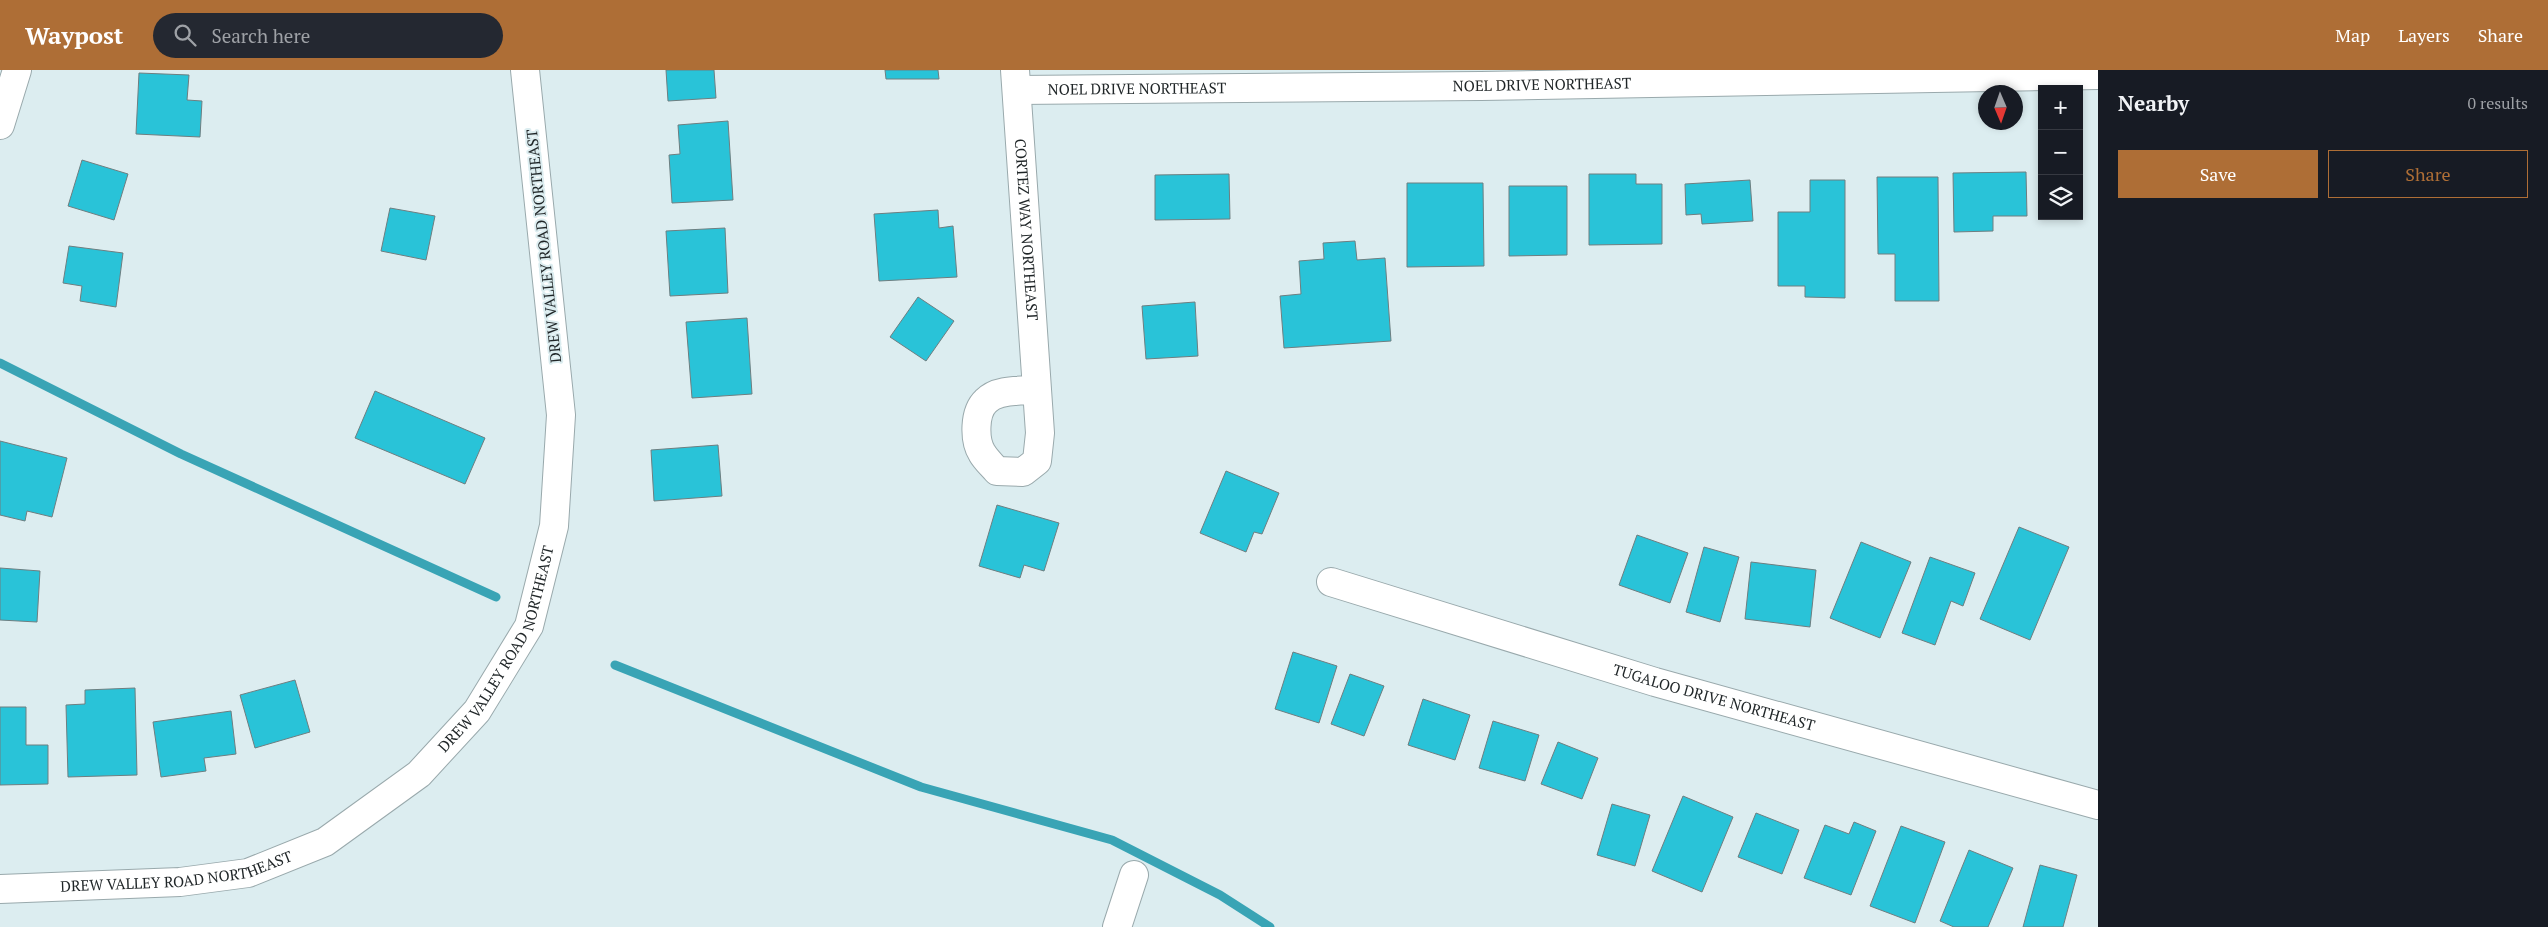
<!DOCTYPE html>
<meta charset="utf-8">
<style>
:root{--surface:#171b24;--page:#242831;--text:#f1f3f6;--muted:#9ea1a6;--line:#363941;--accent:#ae6e36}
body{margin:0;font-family:"PT Serif",serif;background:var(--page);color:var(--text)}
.controls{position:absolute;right:15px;top:15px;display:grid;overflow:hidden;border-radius:0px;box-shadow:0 2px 8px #0003}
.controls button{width:45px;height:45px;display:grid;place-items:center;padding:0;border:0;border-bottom:1px solid var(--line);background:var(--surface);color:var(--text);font:25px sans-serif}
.compass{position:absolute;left:1978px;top:15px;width:45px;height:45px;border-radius:50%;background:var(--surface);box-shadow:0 2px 8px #0003;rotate:178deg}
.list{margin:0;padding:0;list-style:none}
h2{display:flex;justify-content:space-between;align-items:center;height:65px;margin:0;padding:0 20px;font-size:21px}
h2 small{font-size:16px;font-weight:400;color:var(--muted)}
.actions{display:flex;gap:10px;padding:15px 20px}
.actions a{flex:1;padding:11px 0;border:1px solid var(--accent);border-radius:0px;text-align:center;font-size:18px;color:var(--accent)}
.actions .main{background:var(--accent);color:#fff}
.icon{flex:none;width:28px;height:28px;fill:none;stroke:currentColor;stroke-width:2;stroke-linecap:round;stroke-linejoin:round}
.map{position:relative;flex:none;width:2098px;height:857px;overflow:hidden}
header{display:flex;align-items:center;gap:30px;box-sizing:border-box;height:70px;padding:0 25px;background:var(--accent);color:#fff}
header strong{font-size:24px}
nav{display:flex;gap:28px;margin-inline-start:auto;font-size:18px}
.search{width:350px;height:45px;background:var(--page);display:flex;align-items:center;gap:12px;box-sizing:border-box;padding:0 18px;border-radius:28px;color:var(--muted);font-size:19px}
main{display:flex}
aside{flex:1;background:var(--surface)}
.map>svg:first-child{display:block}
</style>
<header>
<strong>Waypost</strong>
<div class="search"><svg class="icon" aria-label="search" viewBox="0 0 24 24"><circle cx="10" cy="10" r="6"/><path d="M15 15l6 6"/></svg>Search here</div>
<nav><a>Map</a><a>Layers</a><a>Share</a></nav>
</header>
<main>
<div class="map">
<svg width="2098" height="857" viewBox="0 0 2098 857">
<rect width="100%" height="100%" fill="#dcedf0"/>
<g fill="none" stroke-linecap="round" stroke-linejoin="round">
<!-- stream -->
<path stroke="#39a4b5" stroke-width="9" d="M0,293L181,384L496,527
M615,595L921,717L1112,770L1220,825L1270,857"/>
</g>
<!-- building -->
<path fill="#29c3d8" stroke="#6e7e80" d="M666,0H714L716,28L668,31Z
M885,0H938L939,9H886Z
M139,3L189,5L187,30L202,31L200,67L136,64Z
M728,51L733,130L672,133L669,85L680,84L678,55Z
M82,90L128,104L114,150L68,136Z
M2026,102L2027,146H1993V161L1954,162L1953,103Z
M1229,104L1230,149L1155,150V105Z
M1589,104H1636V114H1662V174L1589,175Z
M1877,107H1938L1939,231H1895V184H1878Z
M1750,110L1753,151L1702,154L1701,144L1686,145L1685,114Z
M1810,110H1845V228L1805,227V216H1778V142H1810Z
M1407,113H1483L1484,196L1407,197Z
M1509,116H1567V185L1509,186Z
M390,138L435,146L426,190L381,181Z
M938,140L939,158L953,156L957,207L879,211L874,144Z
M725,158L728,223L670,226L666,161Z
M1355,171L1357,190L1385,188L1391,271L1284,278L1280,226L1301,224L1299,191L1324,189L1323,173Z
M69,176L123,183L116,237L80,231L82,216L63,213Z
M918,227L954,251L926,291L890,267Z
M1195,232L1198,286L1146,289L1142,236Z
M747,248L752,324L692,328L686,252Z
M375,321L485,368L465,414L355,368Z
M0,371L67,388L52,447L27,441L25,451L0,445Z
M718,375L722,426L654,431L651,380Z
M1226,401L1279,423L1262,464L1254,462L1246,482L1200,463Z
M997,435L1059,453L1044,501L1024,495L1020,508L979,496Z
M2019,457L2069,477L2030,570L1980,549Z
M1637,465L1688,483L1670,533L1619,515Z
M1861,472L1911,492L1880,568L1830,548Z
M1704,477L1739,487L1720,552L1686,542Z
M1930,487L1975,503L1963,536L1951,531L1935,575L1902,563Z
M1751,492L1816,500L1810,557L1745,549Z
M0,498L40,501L37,552L0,550Z
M1293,582L1337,596L1319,653L1275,639Z
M1350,604L1384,616L1364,666L1331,654Z
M295,610L310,662L255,678L240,625Z
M135,618L137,705L68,707L66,635L85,634V620Z
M1423,629L1470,645L1455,690L1408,675Z
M0,637H26V675H48V714L0,715Z
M231,641L236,684L204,688L206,701L161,707L153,652Z
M1493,651L1539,665L1525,711L1479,698Z
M1558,672L1598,688L1582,729L1541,714Z
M1683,726L1733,747L1702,822L1652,801Z
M1612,734L1650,745L1635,796L1597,785Z
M1756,743L1799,760L1782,804L1738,787Z
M1854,752L1876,761L1851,825L1804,808L1825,755L1849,764Z
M1901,756L1945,772L1915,853L1870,836Z
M1969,780L2013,798L1988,857H1954L1940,851Z
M2040,795L2077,805L2063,857H2023Z"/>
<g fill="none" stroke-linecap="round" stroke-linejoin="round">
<defs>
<g id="street">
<path id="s1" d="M1015,0L1040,363L1037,391L1023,402L997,401C992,395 986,390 982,383C974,370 974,342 986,331C997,319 1020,321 1035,320"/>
<path id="s2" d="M1017,20L1481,16L2098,5"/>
<path d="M0,55L17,0"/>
<path id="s3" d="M1331,512L1655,612L2098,735"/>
<path id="s4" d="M0,819L180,812L248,803L325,772L419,704L477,641L529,556L554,456L561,345L525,0"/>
<path d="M1117,857L1134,805"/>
</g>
</defs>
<!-- street casing -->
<use href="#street" stroke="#99a9ac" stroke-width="30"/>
<!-- street -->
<use href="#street" stroke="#fff" stroke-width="28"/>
</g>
<g text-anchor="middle" stroke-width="4" stroke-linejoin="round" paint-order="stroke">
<!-- street labels -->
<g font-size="15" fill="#1f2527" stroke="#dcedf0">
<text dy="5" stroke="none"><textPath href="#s2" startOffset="525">NOEL DRIVE NORTHEAST</textPath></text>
<text dy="5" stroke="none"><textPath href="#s2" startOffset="120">NOEL DRIVE NORTHEAST</textPath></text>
<text dy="5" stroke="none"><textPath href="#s1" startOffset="160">CORTEZ WAY NORTHEAST</textPath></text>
<text transform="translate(544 176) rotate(-96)" y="5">DREW VALLEY ROAD NORTHEAST</text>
<text dy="5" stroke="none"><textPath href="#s4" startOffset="598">DREW VALLEY ROAD NORTHEAST</textPath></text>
<text dy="5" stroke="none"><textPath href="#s3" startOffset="400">TUGALOO DRIVE NORTHEAST</textPath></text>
<text dy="5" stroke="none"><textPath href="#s4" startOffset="178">DREW VALLEY ROAD NORTHEAST</textPath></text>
</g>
</g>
</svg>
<div class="controls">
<button>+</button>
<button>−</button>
<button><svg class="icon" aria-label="layers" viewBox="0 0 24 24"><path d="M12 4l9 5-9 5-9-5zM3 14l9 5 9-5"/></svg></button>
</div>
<svg class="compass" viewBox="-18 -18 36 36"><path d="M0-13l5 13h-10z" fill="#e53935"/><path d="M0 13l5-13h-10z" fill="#9ea1a6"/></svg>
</div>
<aside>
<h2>Nearby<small>0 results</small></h2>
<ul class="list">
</ul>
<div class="actions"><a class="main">Save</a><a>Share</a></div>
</aside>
</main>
